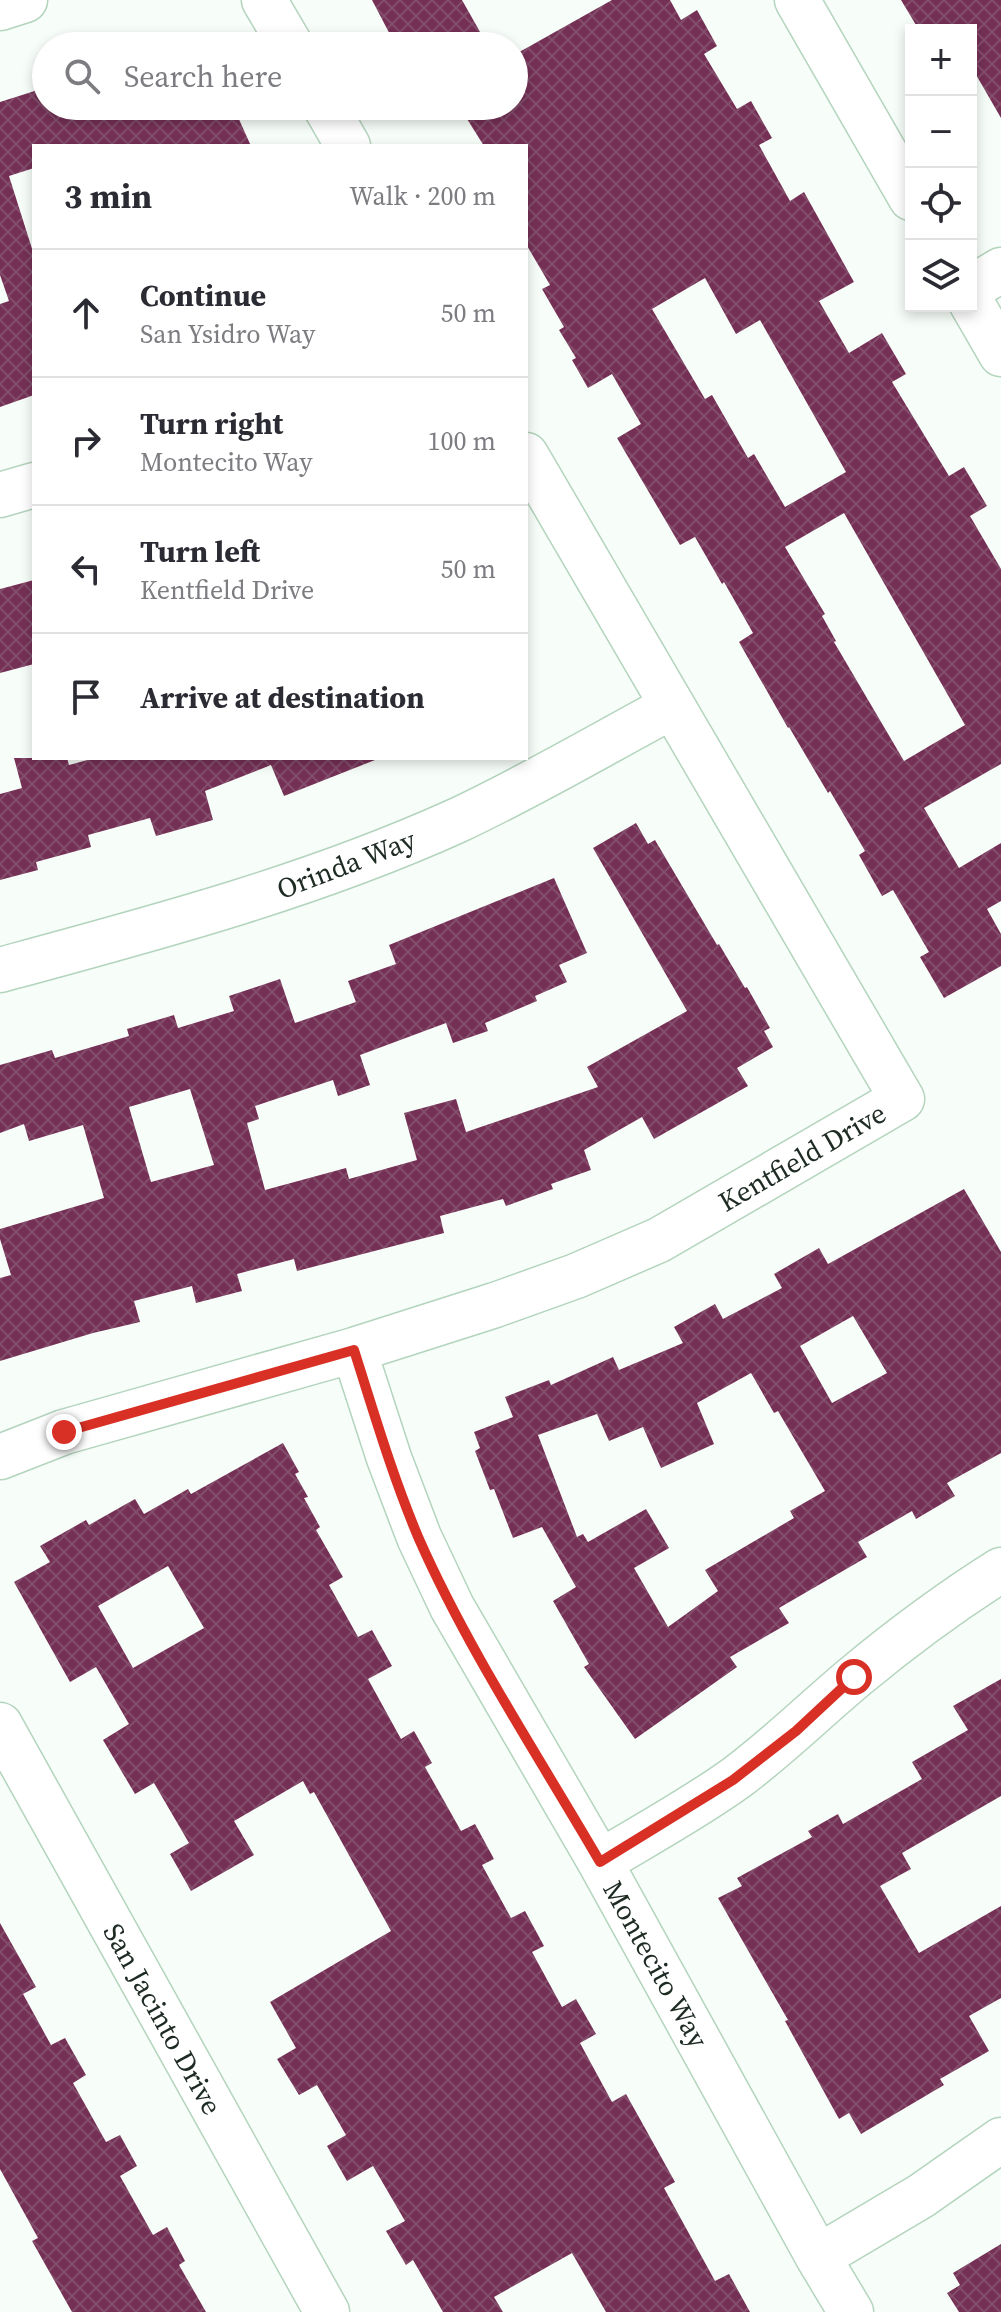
<!DOCTYPE html>
<meta charset="utf-8">
<style>
:root{--surface:#fff;--page:#f7f7f7;--text:#2b2b33;--muted:#7c7c81;--line:#e1e1e2}
body{margin:0;font-family:"Source Serif 4",serif;background:var(--page);color:var(--text)}
.controls{position:absolute;right:24px;top:24px;display:grid;overflow:hidden;border-radius:0px;box-shadow:0 4px 12px #0003}
.controls button{width:72px;height:72px;display:grid;place-items:center;padding:0;border:0;border-bottom:2px solid var(--line);background:var(--surface);color:var(--text);font:40px sans-serif}
.stop{position:absolute;width:24px;height:24px;margin:-18px;border:6px solid #d93025;border-radius:50%;background:#fff}
.stop.end{background:#d93025;border-color:#fff;box-shadow:0 2px 8px #0008}
.list{margin:0;padding:0;list-style:none}
h2{display:flex;justify-content:space-between;align-items:center;height:104px;margin:0;padding:0 32px;font-size:34px}
h2 small{font-size:26px;font-weight:400;color:var(--muted)}
.list li{display:grid;grid-template-columns:52px 1fr auto;gap:24px;align-items:center;box-sizing:border-box;height:128px;padding:0 32px;border-top:2px solid var(--line)}
.list b{display:block;font-size:30px;white-space:nowrap}
.list p{margin:0;font-size:26px;white-space:nowrap;color:var(--muted)}
.list em{font-size:26px;font-style:normal;color:var(--muted)}
.icon{flex:none;width:44px;height:44px;fill:none;stroke:currentColor;stroke-width:2;stroke-linecap:round;stroke-linejoin:round}
.map{position:relative;flex:none;width:1001px;height:2312px;overflow:hidden}
.search{position:absolute;background:var(--surface);box-shadow:0 4px 12px #0003;left:32px;top:32px;width:496px;height:88px;display:flex;align-items:center;gap:20px;box-sizing:border-box;padding:0 28px;border-radius:44px;color:var(--muted);font-size:30px}
.panel{position:absolute;background:var(--surface);box-shadow:0 4px 12px #0003;left:32px;top:144px;width:496px;height:616px;border-radius:0px}
.map>svg:first-child{display:block}
</style>
<div class="map">
<svg width="1001" height="2312" viewBox="0 0 1001 2312">
<defs>
<pattern id="building-cross-hatch" width="8" height="8" patternUnits="userSpaceOnUse" patternTransform="scale(2)"><rect width="8" height="8" fill="#753056"/><path d="M0 0l8 8M0 8l8-8" fill="none" stroke="#834d6b"/></pattern>
</defs>
<rect width="100%" height="100%" fill="#f7fdf8"/>
<!-- building -->
<path fill="url(#building-cross-hatch)" fill-rule="evenodd" d="M372,0H462L488,46H396Z
M612,0H670L681,20L697,10L717,46L704,54L737,109L751,101L772,138L759,145L790,201L804,192L854,282L819,301L849,353L882,333L906,374L892,382L949,476L964,467L987,506L970,516L1001,569V764L924,808L959,868L1001,843V901L987,909L1001,934V966L944,998L920,957L929,952L893,890L882,896L859,855L865,851L830,791L828,793L789,727L788,728L739,642L753,633L724,582L722,584L695,537L680,545L617,438L641,424L612,374L588,388L572,360L576,358L559,330L564,327L542,289L550,285L526,244V146H484L459,106H514V55ZM705,278L736,334L760,320L846,472L785,507L754,454L748,458L712,395L705,399L652,309ZM844,513L965,725L904,761L834,642L836,641L822,616L825,614L785,547Z
M901,0H1001V118L971,66V30H919Z
M41,89L46,106H233L251,146H34V168L9,176L34,255V395L0,407V304L9,301L0,275V102Z
M34,580V664L0,673V589Z
M14,758H67L69,765L95,758L375,760L284,796L271,765L205,791L213,820L156,836L150,818L88,835L91,847L36,862L38,870L0,880V794L22,788Z
M636,823L648,844L655,840L717,945L719,944L745,988L747,987L770,1028L764,1031L773,1047L737,1068L748,1086L654,1139L642,1117L584,1150L591,1170L551,1184L553,1189L506,1206L503,1199L440,1216L444,1233L297,1271L294,1259L237,1274L242,1291L196,1303L192,1286L134,1301L140,1322L93,1333L0,1361V1278L11,1275L0,1239V1229L104,1198L83,1125L29,1141L24,1124L0,1133V1065L52,1050L55,1058L129,1036L127,1029L174,1015L178,1028L234,1011L229,996L280,979L295,1023L356,1002L348,981L396,964L389,945L554,878L587,953L559,965L567,982L535,996L537,1001L485,1023L488,1031L453,1043L446,1023L360,1055L370,1085L338,1096L333,1080L255,1106L259,1119L247,1123L265,1190L346,1168L349,1179L417,1160L404,1113L456,1099L466,1132L598,1087L587,1067L687,1011L593,848ZM190,1089L214,1165L151,1182L129,1107Z
M964,1189L1001,1252V1453L947,1483L955,1496L916,1519L912,1511L858,1542L867,1557L779,1608L789,1623L730,1657L737,1667L635,1739L584,1667L589,1664L553,1601L576,1587L542,1527L513,1538L494,1489L490,1490L475,1451L480,1448L474,1432L513,1417L505,1397L549,1380L551,1385L613,1357L619,1370L683,1343L674,1327L715,1304L723,1319L782,1288L774,1274L819,1248L828,1264ZM853,1316L887,1373L832,1403L800,1346ZM751,1373L774,1413L778,1411L825,1491L790,1511L794,1518L705,1570L718,1591L668,1627L634,1568L669,1548L646,1509L588,1542L583,1534L577,1537L538,1435L597,1414L609,1441L643,1427L661,1468L714,1444L697,1403Z
M283,1443L299,1472L295,1474L308,1497L304,1498L320,1527L316,1530L343,1577L329,1585L358,1637L372,1630L392,1666L368,1679L401,1739L414,1731L432,1763L425,1767L461,1831L475,1824L494,1859L482,1865L511,1918L525,1911L544,1946L532,1952L562,2007L576,1999L596,2034L580,2043L612,2102L626,2094L675,2182L664,2188L715,2281L729,2274L750,2312H606L572,2253L494,2297L503,2312H443L413,2260L406,2265L386,2231L405,2221L373,2166L347,2181L327,2146L346,2135L317,2085L299,2095L277,2059L296,2048L270,2002L391,1931L314,1792L310,1794L303,1781L234,1821L254,1855L191,1891L170,1854L189,1843L154,1783L135,1794L103,1740L129,1724L96,1667L70,1682L14,1582L50,1562L40,1546L86,1520L89,1525L135,1499L144,1514L188,1489L191,1494ZM168,1566L204,1628L133,1668L98,1606Z
M1001,1679V1796L902,1853L911,1869L880,1886L919,1953L1001,1906V1998L969,2016L989,2051L940,2079L944,2085L861,2134L849,2113L839,2119L785,2021L788,2020L718,1898L742,1886L737,1878L812,1837L808,1831L838,1814L843,1824L922,1779L912,1762L968,1730L953,1706Z
M0,1923L36,1987L23,1994L51,2045L65,2038L86,2075L73,2083L106,2142L120,2135L137,2166L120,2176L153,2235L167,2227L185,2261L179,2265L206,2312H72L32,2241L38,2238L0,2169Z
M1001,2244V2312H959L947,2293L960,2285L953,2273Z"/>
<g fill="none" stroke-linecap="round" stroke-linejoin="round">
<defs>
<path id="minor" d="M264,0L291,46
M797,0L911,198
M0,8L25,0
M325,106L348,146
M971,288L1001,270
M971,302L1001,354
M0,495L34,485
M0,970C155,928 310,887 456,821C529,787 600,745 671,707
M354,1350L389,1458L419,1537L452,1607L600,1862L818,2257L851,2312
M0,1457L64,1432L354,1350L495,1305L576,1276L659,1240L902,1099L526,455
M0,1725L327,2312
M600,1862C645,1835 693,1809 736,1778C779,1746 816,1709 857,1675C903,1637 950,1602 1001,1570
M818,2257L921,2196L1001,2140"/>
</defs>
<!-- minor casing -->
<use href="#minor" stroke="#b3d4bd" stroke-width="47"/>
<!-- minor -->
<use href="#minor" stroke="#fff" stroke-width="44"/>
</g>
<g fill="none" stroke-linecap="round" stroke-linejoin="round">
<!-- route -->
<path stroke="#d93025" stroke-width="10" d="M64,1432L354,1350C374,1413 393,1478 419,1539C468,1650 539,1757 600,1862L733,1780L796,1731L854,1677"/>
</g>
<g text-anchor="middle" stroke-width="8" stroke-linejoin="round" paint-order="stroke">
<!-- street labels -->
<g font-size="28" fill="#1e2b23" stroke="#fff">
<text transform="translate(346 864) rotate(-21)" y="10">Orinda Way</text>
<text transform="translate(802 1157) rotate(-30)" y="10">Kentfield Drive</text>
<text transform="translate(656 1964) rotate(61)" y="10">Montecito Way</text>
<text transform="translate(163 2019) rotate(61)" y="10">San Jacinto Drive</text>
</g>
</g>
</svg>
<div class="controls">
<button>+</button>
<button>−</button>
<button><svg class="icon" aria-label="locate" viewBox="0 0 24 24"><circle cx="12" cy="12" r="6"/><path d="M12 2v4M12 18v4M2 12h4M18 12h4"/></svg></button>
<button><svg class="icon" aria-label="layers" viewBox="0 0 24 24"><path d="M12 4l9 5-9 5-9-5zM3 14l9 5 9-5"/></svg></button>
</div>
<div class="stop" style="left:854px;top:1677px"></div>
<div class="stop end" style="left:64px;top:1432px"></div>
<div class="search"><svg class="icon" aria-label="search" viewBox="0 0 24 24"><circle cx="10" cy="10" r="6"/><path d="M15 15l6 6"/></svg>Search here</div>
<section class="panel">
<h2>3 min<small>Walk · 200 m</small></h2>
<ul class="list">
<li><svg class="icon" aria-label="ahead" viewBox="0 0 24 24"><path d="M12 20V5M6 11l6-6 6 6"/></svg><div><b>Continue</b><p>San Ysidro Way</p></div><em>50 m</em></li>
<li><svg class="icon" aria-label="right" viewBox="0 0 24 24"><path d="M7 20v-9h11M14 6l5 5-5 5"/></svg><div><b>Turn right</b><p>Montecito Way</p></div><em>100 m</em></li>
<li><svg class="icon" aria-label="left" viewBox="0 0 24 24"><path d="M17 20v-9H6M10 6l-5 5 5 5"/></svg><div><b>Turn left</b><p>Kentfield Drive</p></div><em>50 m</em></li>
<li><svg class="icon" aria-label="arrive" viewBox="0 0 24 24"><path d="M6 21V4h12l-3 4 3 4H6"/></svg><div><b>Arrive at destination</b></div></li>
</ul>
</section>
</div>
